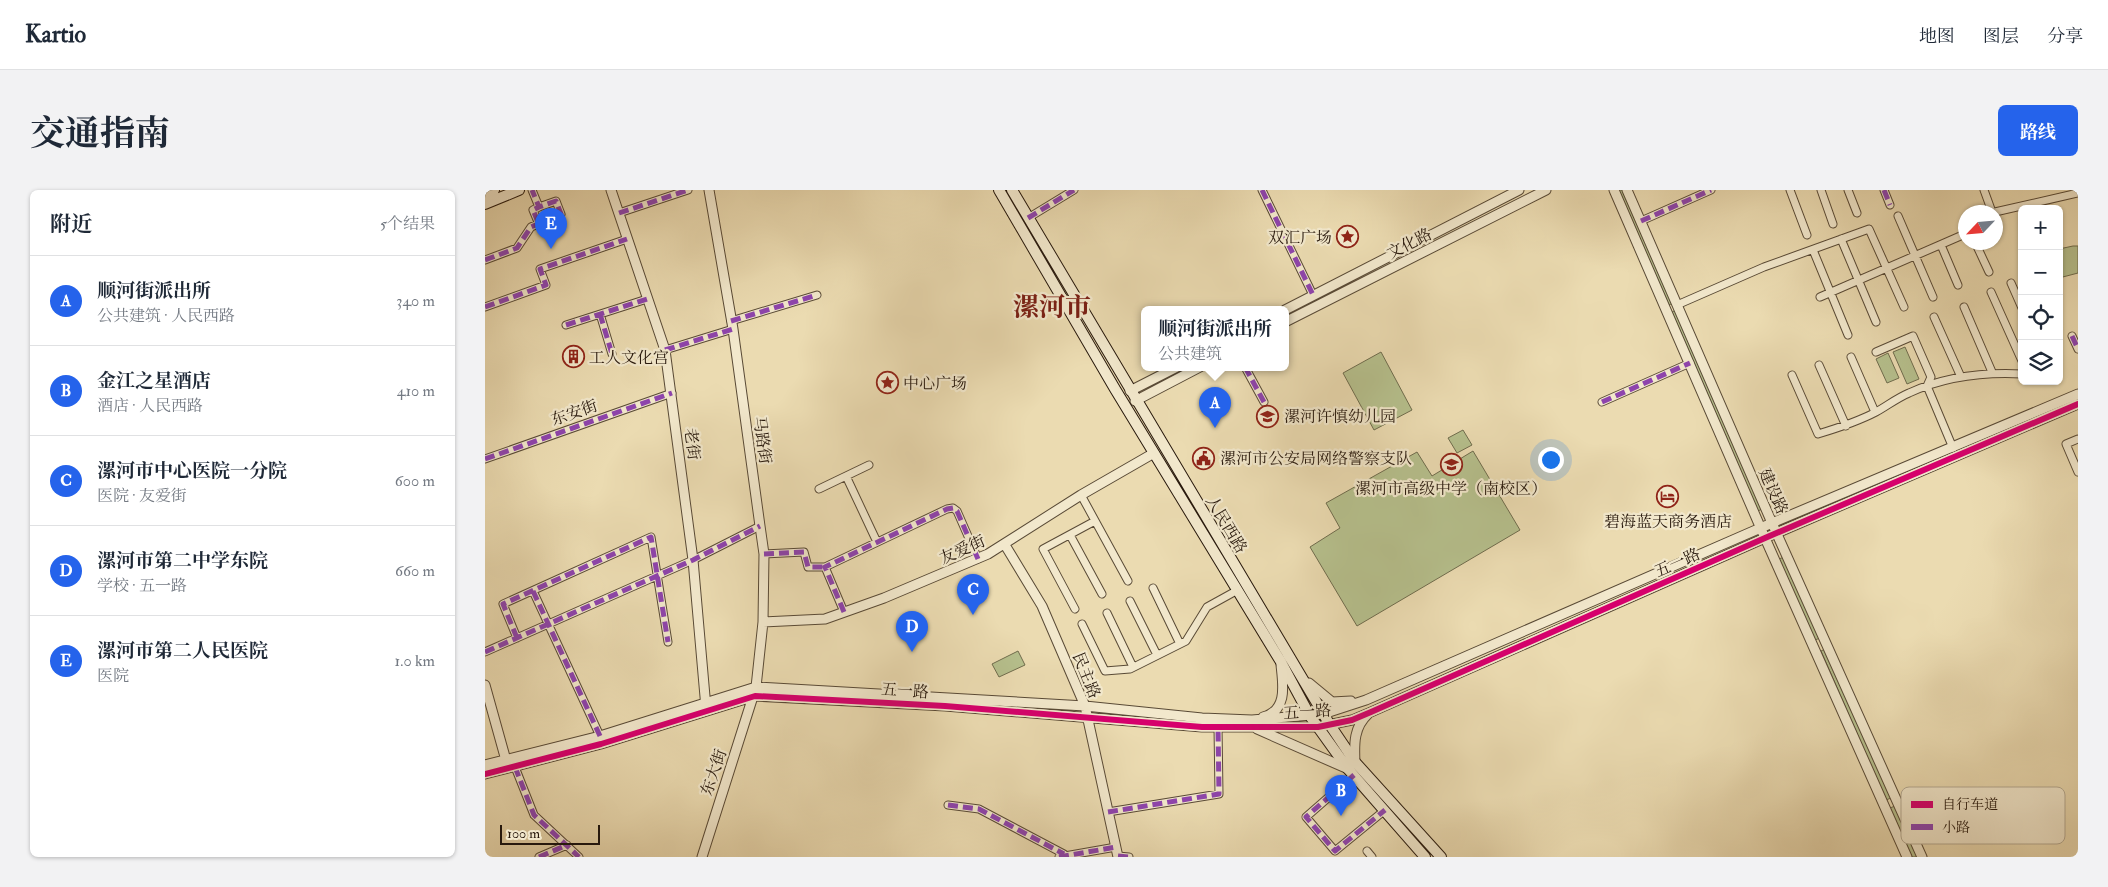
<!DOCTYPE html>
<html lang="zh">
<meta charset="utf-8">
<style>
:root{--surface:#fff;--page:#f2f2f3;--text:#1f2937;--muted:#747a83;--line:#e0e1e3;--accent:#2563eb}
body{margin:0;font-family:"IM FELL Double Pica","Noto Serif SC",serif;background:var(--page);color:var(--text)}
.controls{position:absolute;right:15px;top:15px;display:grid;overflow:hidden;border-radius:8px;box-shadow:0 1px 4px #0004}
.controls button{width:45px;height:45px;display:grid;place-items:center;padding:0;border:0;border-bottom:1px solid var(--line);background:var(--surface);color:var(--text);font:25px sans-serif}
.compass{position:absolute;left:1473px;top:15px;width:45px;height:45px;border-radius:50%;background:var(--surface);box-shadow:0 1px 4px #0004;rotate:244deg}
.scale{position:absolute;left:15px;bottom:12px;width:100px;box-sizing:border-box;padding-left:5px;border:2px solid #28190d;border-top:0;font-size:14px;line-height:18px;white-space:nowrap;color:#28190d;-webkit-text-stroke:4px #f2e8cc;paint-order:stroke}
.you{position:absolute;left:1065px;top:269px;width:18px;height:18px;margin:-12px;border:4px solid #fff;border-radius:50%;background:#1a73e8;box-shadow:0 0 0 8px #1a73e833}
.badge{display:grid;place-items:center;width:32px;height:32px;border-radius:50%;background:var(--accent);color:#fff;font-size:16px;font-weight:700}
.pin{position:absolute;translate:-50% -41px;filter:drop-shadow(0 1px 2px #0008)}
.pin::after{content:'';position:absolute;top:26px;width:18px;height:15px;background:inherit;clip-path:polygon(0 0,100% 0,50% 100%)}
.popup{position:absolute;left:656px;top:116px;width:148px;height:65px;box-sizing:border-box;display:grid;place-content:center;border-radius:8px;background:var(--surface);filter:drop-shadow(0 1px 4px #0005);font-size:16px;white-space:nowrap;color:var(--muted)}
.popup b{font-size:19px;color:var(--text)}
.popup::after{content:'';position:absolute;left:50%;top:100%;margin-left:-10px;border:10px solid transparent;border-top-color:var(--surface)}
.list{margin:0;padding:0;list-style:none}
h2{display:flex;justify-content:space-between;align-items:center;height:65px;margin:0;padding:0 20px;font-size:21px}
h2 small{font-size:16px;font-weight:400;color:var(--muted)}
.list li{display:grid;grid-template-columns:32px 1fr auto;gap:15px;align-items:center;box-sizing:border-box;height:90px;padding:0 20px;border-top:1px solid var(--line)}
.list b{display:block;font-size:19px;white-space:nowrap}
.list p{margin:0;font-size:16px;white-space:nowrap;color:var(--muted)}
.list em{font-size:16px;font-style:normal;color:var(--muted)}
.icon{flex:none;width:28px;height:28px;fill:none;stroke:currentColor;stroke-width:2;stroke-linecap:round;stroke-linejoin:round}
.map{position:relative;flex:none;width:1593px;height:667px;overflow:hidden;border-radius:8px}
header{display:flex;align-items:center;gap:30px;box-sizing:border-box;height:70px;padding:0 25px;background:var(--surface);border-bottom:1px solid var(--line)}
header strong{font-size:24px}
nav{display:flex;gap:28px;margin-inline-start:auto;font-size:18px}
.intro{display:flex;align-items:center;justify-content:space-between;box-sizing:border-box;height:120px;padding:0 30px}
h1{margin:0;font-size:35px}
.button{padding:12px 22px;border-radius:8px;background:var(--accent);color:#fff;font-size:18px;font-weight:700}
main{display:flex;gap:30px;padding:0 30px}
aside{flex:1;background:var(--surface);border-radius:8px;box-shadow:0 1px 4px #0004}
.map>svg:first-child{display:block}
</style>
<header>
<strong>Kartio</strong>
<nav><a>地图</a><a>图层</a><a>分享</a></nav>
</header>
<div class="intro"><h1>交通指南</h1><a class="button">路线</a></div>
<main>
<aside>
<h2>附近<small>5个结果</small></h2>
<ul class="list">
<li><span class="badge">A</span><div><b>顺河街派出所</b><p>公共建筑 · 人民西路</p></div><em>340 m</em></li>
<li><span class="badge">B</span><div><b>金江之星酒店</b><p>酒店 · 人民西路</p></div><em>410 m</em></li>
<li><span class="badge">C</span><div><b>漯河市中心医院一分院</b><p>医院 · 友爱街</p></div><em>600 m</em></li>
<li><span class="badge">D</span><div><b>漯河市第二中学东院</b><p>学校 · 五一路</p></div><em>660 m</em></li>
<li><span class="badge">E</span><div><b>漯河市第二人民医院</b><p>医院</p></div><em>1.0 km</em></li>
</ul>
</aside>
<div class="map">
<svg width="1593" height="667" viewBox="0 0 1593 667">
<rect width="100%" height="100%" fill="#ebdbb1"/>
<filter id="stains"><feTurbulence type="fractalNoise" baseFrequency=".004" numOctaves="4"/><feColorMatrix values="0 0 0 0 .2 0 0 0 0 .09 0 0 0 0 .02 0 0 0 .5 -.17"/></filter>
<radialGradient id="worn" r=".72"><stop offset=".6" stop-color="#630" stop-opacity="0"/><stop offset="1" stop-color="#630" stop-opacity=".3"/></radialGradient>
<!-- green -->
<path fill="#b6c08d" stroke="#6f6c4d" d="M1133,0H1138L1188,113L1184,115Z
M1588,56H1593V83L1574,88V59Z
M1191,120L1277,319L1273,321L1187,122Z
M1420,157L1434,189L1422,194L1408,162Z
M896,162L927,220L889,240L858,183Z
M1403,163L1414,188L1402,193L1391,169Z
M978,240L987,255L972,263L963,248Z
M988,261L1035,340L872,436L825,357L855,338L841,313L932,262L947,286Z
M1299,367L1335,448L1330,450L1294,369Z
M1340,459L1406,608L1401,610L1336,461Z
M533,461L540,475L514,487L507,474Z
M1410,616L1433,667H1427L1405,618Z"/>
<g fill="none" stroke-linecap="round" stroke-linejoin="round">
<defs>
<path id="minor" d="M777,0L828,105
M1305,0L1322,45
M1336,0L1348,34
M1363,0L1372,23
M1399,0L1405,15
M1499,0L1507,22
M1510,22L1593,3
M134,23L203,0
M1413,26L1448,107
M543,28L589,0
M1156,31L1226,0
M53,32L48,20L54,17
M1356,49L1391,132
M1490,52L1504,82
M1456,55L1473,95
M1328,60L1363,145
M0,70L32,58L46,37L76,24L71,11L54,17L47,0
M1526,93L1537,118
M1506,102L1537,171
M1335,107L1480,44
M1192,115L1279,77L1384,39L1419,117
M0,117L61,95L55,79L142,49
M1479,117L1507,182
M115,124L127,164
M1449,127L1476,187
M246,131L332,105
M81,135L162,109
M1587,146L1593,159
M180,160L248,139
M1391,162L1428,146L1446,187L1442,196L1468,258
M1366,167L1390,222
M1334,175L1361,236
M760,177L779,212
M1307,185L1333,244C1353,238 1372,232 1391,222C1402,216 1412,208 1424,203C1459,187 1499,182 1537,184
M1117,212L1205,173
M1593,249L1581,254L1593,282
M0,269L187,203
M361,286L392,352
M334,299L384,275
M596,305L643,391
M585,345L617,404
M279,364L319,362L323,377H340
M668,398L695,454
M48,401L115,546
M645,411L672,465
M590,419L558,359L610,331
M359,422L340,377L462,319L468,318L472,321L493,369
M622,423L648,477
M597,434L620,481L645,479L701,451L722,417L751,401
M32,448L18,414L166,347L183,452
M0,462L208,370L275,336
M30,577L49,625L94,667
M869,585L821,627L850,661L900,620
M463,615L494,619L579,664
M623,622L734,604L733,537
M882,661L887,667
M633,666L644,667
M54,667L82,655
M574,667L631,657"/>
<path id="tertiary" d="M126,0L180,160L208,370L221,518
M1129,0L1280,348L1422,667
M1142,0L1287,333L1437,667
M800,120L1034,0
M800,132L1061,0
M645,201L692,177
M650,211L715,177
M520,355L557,416L600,516L633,667
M278,432L340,429L399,408L503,364L596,305L669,263
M824,493L847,512L866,511
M0,495L22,574
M778,527C803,521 798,494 796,475
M772,539L863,579
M870,572C869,553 869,537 883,524
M0,575L115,546L271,497L600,516L717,528L767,530L838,524L881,510L1287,333L1593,204
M0,584L116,554L270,506L460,516L717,537H833L867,530L886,522L1280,348L1593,214
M217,667L271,497L278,432L279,364L275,336L248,139L224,0"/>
<path id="secondary" d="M514,0L630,199L796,472L825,526L863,579L940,667
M527,0L845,535L870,572L956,667
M0,4L9,0
M0,14L34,0"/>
</defs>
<!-- minor casing -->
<use href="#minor" stroke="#594a36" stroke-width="9"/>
<!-- tertiary casing -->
<use href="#tertiary" stroke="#594a36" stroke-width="11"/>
<!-- secondary casing -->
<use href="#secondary" stroke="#28190d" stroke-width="12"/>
<!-- minor -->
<use href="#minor" stroke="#f2e8cc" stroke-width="7"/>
<!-- tertiary -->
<use href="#tertiary" stroke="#f2e8cc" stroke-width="9"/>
<!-- secondary -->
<use href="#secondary" stroke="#f2e8cc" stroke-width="10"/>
<!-- quiet -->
<path stroke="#8e44ad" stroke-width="5" stroke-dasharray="10 5" stroke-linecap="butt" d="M777,0L828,105
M1399,0L1405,15
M134,23L203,0
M543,28L589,0
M1156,31L1226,0
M53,32L48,20L54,17
M0,70L32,58L46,37L76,24L71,11L54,17L47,0
M0,117L61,95L55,79L142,49
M115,124L127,164
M246,131L332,105
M81,135L162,109
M1587,146L1593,159
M180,160L248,139
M760,177L779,212
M1117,212L1205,173
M0,269L187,203
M279,364L319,362L323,377H340
M48,401L115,546
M359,422L340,377L462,319L468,318L472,321L493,369
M32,448L18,414L166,347L183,452
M0,462L208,370L275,336
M30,577L49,625L94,667
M869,585L821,627L850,661L900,620
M463,615L494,619L579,664
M623,622L734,604L733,537
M633,666L644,667
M54,667L82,655
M574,667L631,657"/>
<defs>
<path id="cycleway" d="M0,584L116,554L270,506L460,516L717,537H833L867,530L886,522L1280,348L1593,214"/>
</defs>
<!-- cycleway casing -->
<use href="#cycleway" stroke="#f2e8cc" stroke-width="9"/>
<!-- cycleway -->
<use href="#cycleway" stroke="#d6006c" stroke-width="6"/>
</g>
<!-- icons -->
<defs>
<symbol id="sight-ring" viewBox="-11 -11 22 22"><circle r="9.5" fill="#f2e8cc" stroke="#8f2418" stroke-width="1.5"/><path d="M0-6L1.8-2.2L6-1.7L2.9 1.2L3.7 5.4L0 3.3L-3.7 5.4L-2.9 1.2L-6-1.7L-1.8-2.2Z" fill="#8f2418"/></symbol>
<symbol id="building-ring" viewBox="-11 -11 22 22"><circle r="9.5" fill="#f2e8cc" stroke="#8f2418" stroke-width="1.5"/><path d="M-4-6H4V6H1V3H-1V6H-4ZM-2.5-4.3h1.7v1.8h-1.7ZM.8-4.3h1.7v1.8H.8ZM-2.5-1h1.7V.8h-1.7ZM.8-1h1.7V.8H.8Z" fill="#8f2418"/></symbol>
<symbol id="school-ring" viewBox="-11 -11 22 22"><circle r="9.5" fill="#f2e8cc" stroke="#8f2418" stroke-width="1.5"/><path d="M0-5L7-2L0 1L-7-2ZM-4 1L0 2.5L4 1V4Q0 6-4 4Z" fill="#8f2418"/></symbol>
<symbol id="civic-ring" viewBox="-11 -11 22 22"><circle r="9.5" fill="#f2e8cc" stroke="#8f2418" stroke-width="1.5"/><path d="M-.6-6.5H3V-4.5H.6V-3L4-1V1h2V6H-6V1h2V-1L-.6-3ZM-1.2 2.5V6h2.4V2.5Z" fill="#8f2418"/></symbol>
<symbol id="hotel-ring" viewBox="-11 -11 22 22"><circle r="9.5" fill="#f2e8cc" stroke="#8f2418" stroke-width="1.5"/><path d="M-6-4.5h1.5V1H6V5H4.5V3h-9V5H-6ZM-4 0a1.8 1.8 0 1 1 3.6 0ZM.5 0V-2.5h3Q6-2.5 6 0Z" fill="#8f2418"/></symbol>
</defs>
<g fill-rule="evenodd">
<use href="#sight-ring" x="850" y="34" width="25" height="25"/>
<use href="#building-ring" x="76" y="154" width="25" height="25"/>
<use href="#sight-ring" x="390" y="180" width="25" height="25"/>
<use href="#school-ring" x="770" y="214" width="25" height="25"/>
<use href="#civic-ring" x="706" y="256" width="25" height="25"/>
<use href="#school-ring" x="954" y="262" width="25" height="25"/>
<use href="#hotel-ring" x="1170" y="294" width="25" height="25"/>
</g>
<g text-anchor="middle" stroke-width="4.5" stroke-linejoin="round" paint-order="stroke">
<!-- poi labels -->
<g font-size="16" fill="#28190d" stroke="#f2e8cc" text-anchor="start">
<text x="847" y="53" text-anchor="end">双汇广场</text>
<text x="104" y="173">工人文化宫</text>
<text x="418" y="199">中心广场</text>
<text x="799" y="232">漯河许慎幼儿园</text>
<text x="735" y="274">漯河市公安局网络警察支队</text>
<text x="966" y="304" text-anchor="middle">漯河市高级中学（南校区）</text>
<text x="1183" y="337" text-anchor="middle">碧海蓝天商务酒店</text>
</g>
<!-- street labels -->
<g font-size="16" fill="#28190d" stroke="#f2e8cc">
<text transform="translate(924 53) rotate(-27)" y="6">文化路</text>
<text transform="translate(89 222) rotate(-19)" y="6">东安街</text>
<text transform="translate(278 250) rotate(82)" y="6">马路街</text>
<text transform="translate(208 254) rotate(83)" y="6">老街</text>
<text transform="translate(1289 301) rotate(66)" y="6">建设路</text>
<text transform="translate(742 334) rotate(59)" y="6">人民西路</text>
<text transform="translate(477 359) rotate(-24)" y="6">友爱街</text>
<text transform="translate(1192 372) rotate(-24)" y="6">五一路</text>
<text transform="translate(602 485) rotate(68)" y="6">民主路</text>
<text transform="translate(420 500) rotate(4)" y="6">五一路</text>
<text transform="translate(822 521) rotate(-4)" y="6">五一路</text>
<text transform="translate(228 582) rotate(-71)" y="6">东大街</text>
</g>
<!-- town labels -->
<g font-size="26" font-weight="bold" fill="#7a1f14" stroke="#f2e8cc">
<text x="567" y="126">漯河市</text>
</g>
</g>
<!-- legend -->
<rect x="1416" y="597" width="164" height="57" rx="8" fill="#f2e8cc" stroke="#b5aa93" stroke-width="1"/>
<rect x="1426" y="611" width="22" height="7" fill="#d6006c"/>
<rect x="1426" y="634" width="22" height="6" fill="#8e44ad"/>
<g font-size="14" fill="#28190d">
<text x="1457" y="619">自行车道</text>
<text x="1457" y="642">小路</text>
</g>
<rect width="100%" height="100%" filter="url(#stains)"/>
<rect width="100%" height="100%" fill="url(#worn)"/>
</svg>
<div class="controls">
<button>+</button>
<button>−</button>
<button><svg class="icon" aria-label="locate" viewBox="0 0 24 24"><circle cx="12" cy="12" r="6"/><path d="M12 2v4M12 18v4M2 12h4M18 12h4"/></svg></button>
<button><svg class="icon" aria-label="layers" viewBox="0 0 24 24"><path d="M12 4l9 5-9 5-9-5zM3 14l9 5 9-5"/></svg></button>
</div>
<svg class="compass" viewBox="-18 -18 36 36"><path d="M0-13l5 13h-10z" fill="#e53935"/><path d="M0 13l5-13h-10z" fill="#747a83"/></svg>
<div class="scale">100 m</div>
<div class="you"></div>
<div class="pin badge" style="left:730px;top:238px">A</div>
<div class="popup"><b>顺河街派出所</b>公共建筑</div>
<div class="pin badge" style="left:856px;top:626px">B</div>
<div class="pin badge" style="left:488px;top:425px">C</div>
<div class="pin badge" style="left:427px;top:462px">D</div>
<div class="pin badge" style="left:66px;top:59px">E</div>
</div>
</main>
